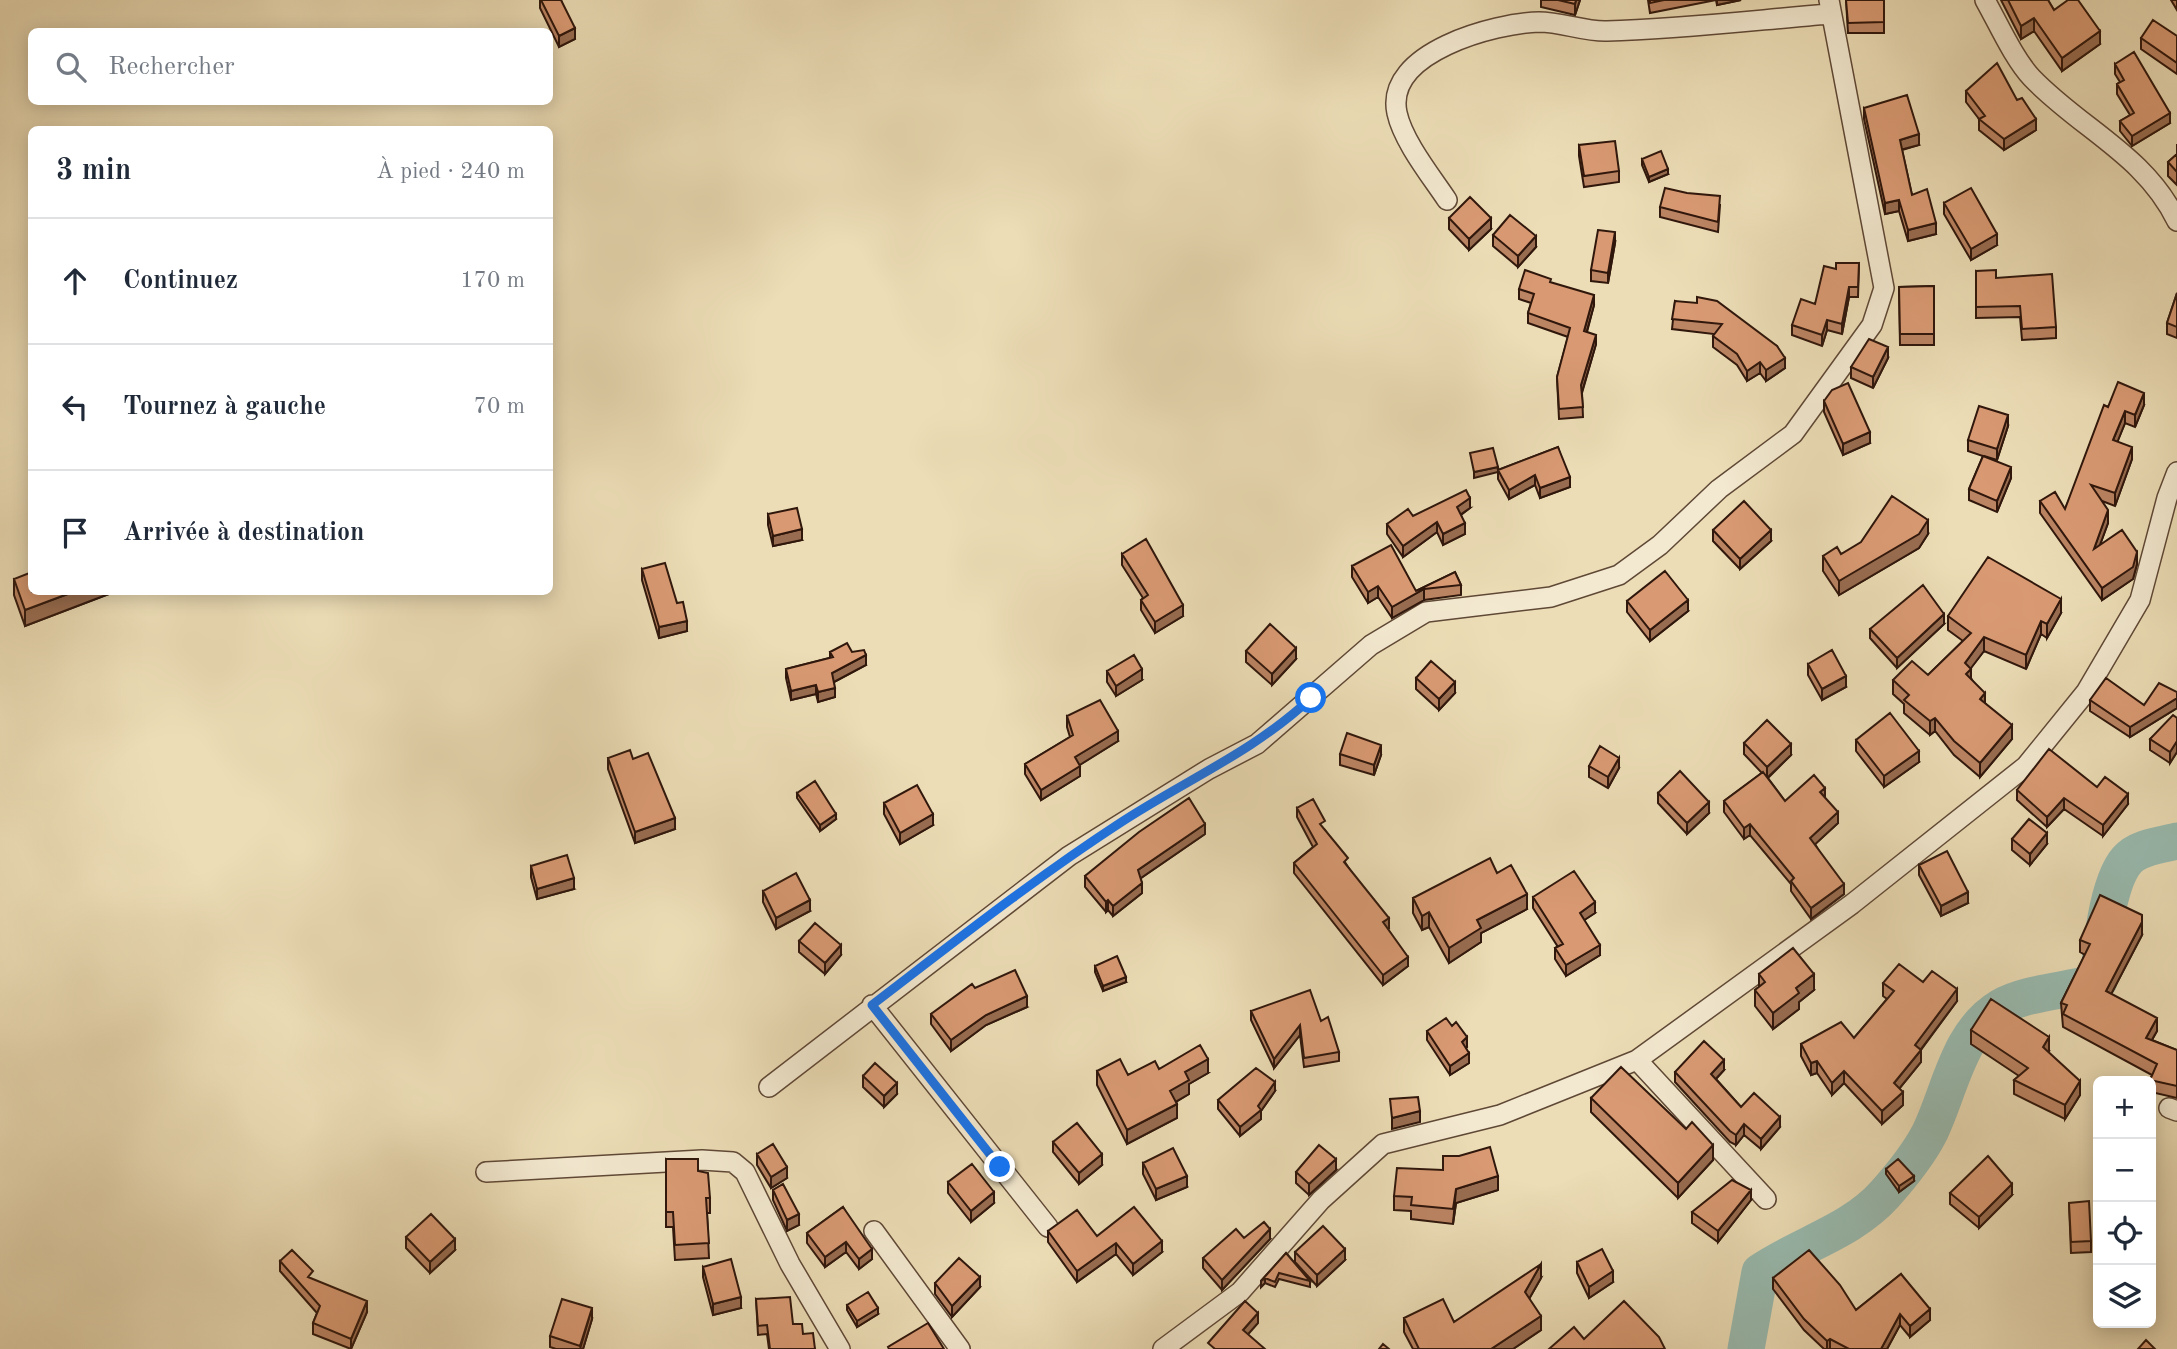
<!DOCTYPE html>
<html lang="fr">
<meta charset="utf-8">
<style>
:root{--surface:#fff;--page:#f2f2f3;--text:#1f2937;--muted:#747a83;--line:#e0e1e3}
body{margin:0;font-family:"Old Standard TT",serif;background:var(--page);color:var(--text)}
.controls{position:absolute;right:21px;bottom:21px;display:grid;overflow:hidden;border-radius:10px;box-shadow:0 4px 18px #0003}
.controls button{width:63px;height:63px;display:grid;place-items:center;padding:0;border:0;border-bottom:2px solid var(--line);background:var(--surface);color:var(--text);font:35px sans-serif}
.stop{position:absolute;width:21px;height:21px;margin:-16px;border:5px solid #1a73e8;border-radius:50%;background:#fff}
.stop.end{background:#1a73e8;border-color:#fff;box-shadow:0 2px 7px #0008}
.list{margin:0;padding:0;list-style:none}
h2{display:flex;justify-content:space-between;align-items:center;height:91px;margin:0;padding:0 28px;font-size:30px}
h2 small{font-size:23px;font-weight:400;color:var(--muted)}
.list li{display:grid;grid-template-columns:46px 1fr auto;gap:21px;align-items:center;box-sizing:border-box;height:126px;padding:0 28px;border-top:2px solid var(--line)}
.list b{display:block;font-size:26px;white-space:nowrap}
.list em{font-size:23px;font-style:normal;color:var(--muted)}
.icon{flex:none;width:38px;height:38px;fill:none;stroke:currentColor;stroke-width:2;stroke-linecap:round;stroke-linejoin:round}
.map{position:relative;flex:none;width:2177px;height:1349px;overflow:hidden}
.search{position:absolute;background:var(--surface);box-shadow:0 4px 18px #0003;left:28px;top:28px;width:525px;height:77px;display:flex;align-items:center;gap:18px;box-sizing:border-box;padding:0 24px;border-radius:10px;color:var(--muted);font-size:26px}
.panel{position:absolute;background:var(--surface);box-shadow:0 4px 18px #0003;left:28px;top:126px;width:525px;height:469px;border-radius:10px}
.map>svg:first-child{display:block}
</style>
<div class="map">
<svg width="2177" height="1349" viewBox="0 0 2177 1349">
<rect width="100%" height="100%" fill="#ecddb6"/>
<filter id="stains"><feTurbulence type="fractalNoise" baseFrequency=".00286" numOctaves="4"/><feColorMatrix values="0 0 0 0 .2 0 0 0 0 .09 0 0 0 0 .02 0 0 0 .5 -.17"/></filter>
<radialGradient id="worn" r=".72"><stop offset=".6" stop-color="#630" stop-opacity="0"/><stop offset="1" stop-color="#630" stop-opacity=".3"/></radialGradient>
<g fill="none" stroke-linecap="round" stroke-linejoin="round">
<!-- river -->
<path stroke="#99bbb0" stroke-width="37" d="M1746,1349L1760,1272C1801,1244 1851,1232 1885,1194C1901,1176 1918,1155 1929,1134C1950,1092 1957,1033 2001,1007C2026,992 2070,991 2099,981C2100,952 2107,883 2127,860C2138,847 2161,845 2177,841"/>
<defs>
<path id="street" d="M1985,0C1998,23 2014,59 2032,78C2081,129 2145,155 2177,221
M1447,200C1431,176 1403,141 1397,113C1384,52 1496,23 1539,22C1562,22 1585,32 1607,31C1682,29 1756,20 1830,14
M872,1005L1048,1227
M1637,1060L1766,1199
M769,1087L1069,856L1209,769L1257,744L1371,645L1426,612L1551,597L1619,575L1660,545L1719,489L1793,434L1872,325L1884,288L1829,0
M2169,1108L2177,1111
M486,1172L702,1160L733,1162L745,1172L790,1264L840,1349
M874,1231L960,1349
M1163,1349L1240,1292L1321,1200L1383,1144L1500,1115L1637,1060L1852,904L2026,766L2086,692L2140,600L2167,498L2177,472"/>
</defs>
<!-- street casing -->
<use href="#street" stroke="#5f4836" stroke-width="22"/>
<!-- street -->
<use href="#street" stroke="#f3e9d0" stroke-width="19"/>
</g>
<!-- wall -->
<path fill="#bb8463" stroke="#30170c" stroke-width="2" d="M540,0H561L575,39L559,47L540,8Z
M1541,0H1580L1575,15L1541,7Z
M1648,0H1741L1717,5L1716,0L1650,13Z
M1846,0H1884V33H1848Z
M2001,0H2048L2054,10L2100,44L2062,71L2034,31L2021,39Z
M2171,0H2177V10Z
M2177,36V74L2141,49V38Z
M2115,64L2170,123L2132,146L2120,131V121L2130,115L2117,94V84L2120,82L2115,74Z
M1966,91L2017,100L2036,130L2004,150L1979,130V119L1966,102Z
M1864,108L1919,145L1902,150L1912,195L1936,234L1908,241L1899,211L1885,214L1864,119Z
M2177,144V185L2168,176V162L2177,154Z
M1579,145L1619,171V182L1584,187L1579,156Z
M1642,159L1668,174L1649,182L1642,165Z
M1944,203L1997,245L1971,260L1944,214Z
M1720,205L1718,232L1660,217V207Z
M1449,218L1491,229L1469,250L1449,229Z
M1493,235L1536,247L1518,267L1493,246Z
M1615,243L1608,283L1591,281V270Z
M1859,263L1858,297H1849L1842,334L1827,330L1822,346L1792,335V325L1815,304L1836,269Z
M1976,271L1996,278L2056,327V338L2022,340L2020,317L1976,318Z
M1551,283L1594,305L1587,332L1596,344L1582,393L1583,417L1559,419L1557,377L1568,337L1528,323V313L1531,303L1519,299V289Z
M1934,286V345H1900L1899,287Z
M2177,293V338L2167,334V323Z
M1675,301L1777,346L1785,368L1766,381L1760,373L1747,381L1737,365L1713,347V336L1714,334L1672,329Z
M1888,358L1873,388L1851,378V367Z
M1824,401L1870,443L1843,455L1824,412Z
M2144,405L2135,427L2125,423L2117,442L2132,459L2115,506L2102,501L2108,523L2100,545L2137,564L2133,579L2102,600L2040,513V501L2065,509L2108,407Z
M2008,426L1997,460L1984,456L2011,478L1997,512L1969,500V489L1983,456L1968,451V440Z
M1558,447L1570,487L1540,498L1535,485L1509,499L1498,479V470Z
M1470,508L1461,515L1465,534L1443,545L1437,532L1403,557L1387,534V524L1413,516Z
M768,514L802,540L773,546L768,525Z
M1713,530L1771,541L1740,569L1713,541Z
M1928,534L1919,548L1839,595L1823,571V556L1841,554Z
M1122,554L1183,616L1155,633L1141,610V600L1143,598L1122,565Z
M1352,566L1416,591L1455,572L1461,585V595L1424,600L1392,618L1378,597L1368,603L1352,577Z
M642,569L677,603L687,631L659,638L642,580Z
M14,579L114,592L25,626L14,595Z
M1627,601L1688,611L1650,641L1627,612Z
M2061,613L2047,638L2041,634L2026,669L1984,651L1970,669L1971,678L1985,703L2012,739L1980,777L1954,755L1935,731L1930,735L1904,713V704L1893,694V680L1928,675L1963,641L1948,630V616Z
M1944,624L1897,668L1870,638V629Z
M1246,651L1296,659L1272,685L1246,662Z
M830,652H852L866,665L834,682L835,697L818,702L816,694L791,700L786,678V669L830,658Z
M1808,664L1846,687L1822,700L1808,675Z
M1107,671L1142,680L1116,696L1107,682Z
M1416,678L1455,693L1439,710L1416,689Z
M2177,692V708L2130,737L2090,711V700L2144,705Z
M1067,716L1118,741L1079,765L1080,776L1041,800L1025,774V764L1070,737L1067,727Z
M2177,718V752L2170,763L2150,750V739Z
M1856,740L1919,762L1884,787L1856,751Z
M1744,743L1791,755L1768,778L1785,801L1825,798L1838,823L1815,844L1844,894L1811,919L1791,891V884L1750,835L1744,839L1724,812V801L1762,773L1744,754Z
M1340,754L1381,755L1374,775L1340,765Z
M608,758L633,759L675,829L635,843L608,769Z
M1589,766L1619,768L1608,788L1589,777Z
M2097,787L2128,804L2103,836L2064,809L2047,827L2017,800V790Z
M797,793L836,819L820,831L797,798Z
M1658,793L1709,813L1687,834L1658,803Z
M884,803L933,825L900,844L884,814Z
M1297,808L1325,830L1348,867L1389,928L1388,929L1408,966L1383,985L1294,873V863L1313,847L1297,817Z
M1205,834L1141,878L1142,893L1113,916L1108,910L1106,912L1085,887V876Z
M2012,839L2047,844L2030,865L2012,850Z
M1919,865L1968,903L1941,916L1919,875Z
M531,866L574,889L537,899L531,877Z
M1497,873L1527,909L1481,933V942L1449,963L1429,927L1422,930L1413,913V898Z
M763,891L810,911L776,929L763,902Z
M1533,897L1595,913L1584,920L1600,955L1566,976L1555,959V948L1558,947L1533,908Z
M2142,935L2111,994L2157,1031L2152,1040L2177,1050V1098L2151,1092L2150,1080L2152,1075L2063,1027L2061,1003L2085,955L2080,952V940Z
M799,941L841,955L825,974L799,952Z
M1095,966L1126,982L1103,991L1095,972Z
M1759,974L1814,990L1799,1002V1009L1773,1029L1755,1006V990L1759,987Z
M1923,982L1957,1001L1921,1050V1062L1899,1089L1903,1105L1882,1124L1844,1083L1832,1095L1817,1073L1811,1075L1801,1056V1044L1854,1038L1887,999L1883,996V983Z
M975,988L1027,1007L986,1025L951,1051L931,1024V1014Z
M1251,1011L1321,1021L1339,1052V1061L1304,1067L1300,1035L1274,1068L1251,1020Z
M1452,1026L1467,1047L1466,1048L1469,1063L1450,1075L1427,1040V1031Z
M1971,1030L2049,1051L2048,1052L2080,1095L2065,1119L2014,1094V1080L2019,1076L1971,1044Z
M1159,1069L1208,1073L1189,1084V1094L1176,1102L1177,1118L1127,1144L1097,1085V1071L1128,1075Z
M1724,1070L1716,1079L1741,1107L1780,1127L1761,1149L1744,1135L1736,1145L1730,1142L1675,1082V1072Z
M863,1076L897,1094L884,1107L863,1087Z
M1275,1091L1261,1111V1119L1240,1136L1218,1109V1100Z
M1591,1098L1686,1129L1713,1160L1678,1198L1591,1112Z
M1053,1142L1102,1165L1079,1184L1053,1152Z
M757,1154L787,1178L771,1188L757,1165Z
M666,1159L698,1171L710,1198V1213H707L709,1258L675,1260L673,1227H666Z
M1143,1163L1187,1187L1156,1200L1143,1174Z
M1886,1169L1914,1181L1899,1192L1886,1174Z
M1336,1170L1309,1195L1296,1183V1172Z
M948,1182L994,1203L971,1222L948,1193Z
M773,1190L799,1225L787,1231L773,1200Z
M1498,1190L1456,1203L1453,1224L1411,1219V1211L1394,1210V1196Z
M1950,1193L2012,1195L1979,1228L1950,1204Z
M1751,1200L1718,1242L1692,1223V1212Z
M2069,1203L2091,1241V1252L2071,1253Z
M843,1207L872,1259L859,1269L846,1252L825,1267L807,1243V1233Z
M1048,1231L1162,1252L1133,1275L1116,1254L1077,1282L1048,1242Z
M406,1237L455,1250L430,1273L406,1248Z
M1244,1238L1270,1239L1222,1290L1203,1268V1258Z
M1295,1252L1345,1260L1317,1286L1295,1262Z
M1286,1253L1310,1281V1287L1279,1279L1275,1287L1265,1283L1261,1287V1281Z
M280,1261L367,1312L351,1349L313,1334V1323L317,1313L280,1271Z
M1577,1262L1613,1282L1589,1298L1577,1273Z
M703,1267L741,1308L713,1315L703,1277Z
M1901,1274L1930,1320L1910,1337L1900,1325L1887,1349H1824L1804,1330L1773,1289V1278L1856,1310Z
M1541,1278L1529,1299L1541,1330L1513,1349H1413L1404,1332V1318L1454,1322Z
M935,1283L980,1287L952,1317L935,1294Z
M756,1299L793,1324L803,1334L815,1349H769L767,1334L758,1335Z
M847,1305L878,1314L857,1327L847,1310Z
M592,1319L583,1349H556L550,1347V1336Z"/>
<!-- shaded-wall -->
<path fill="#986c50" stroke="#30170c" stroke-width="2" d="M1576,0H1580L1575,15V4Z
M1717,0H1741L1717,5Z
M2034,18V31L2021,39V26Z
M575,28V39L559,47V36Z
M2100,31V44L2062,71V58Z
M2170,113V123L2132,146V136Z
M2036,119V130L2004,150V139Z
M1919,134V145L1900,150V140Z
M1668,169V174L1649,182V177Z
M1899,200V211L1885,214V203Z
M1491,218V229L1469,250V239Z
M1936,223V234L1908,241V230Z
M1615,232V243L1608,283V273Z
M1997,234V245L1971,260V249Z
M1536,236V247L1518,267V256Z
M1849,287V297L1842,334V324Z
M1594,295V305L1584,341V331Z
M1827,320V330L1822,346V335Z
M1596,335V344L1581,395V385Z
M1888,347V358L1873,388V377Z
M1785,358V368L1766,381V370Z
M1760,362V373L1747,381V371Z
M2144,393V405L2135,427V415Z
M2125,411V423L2113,453V440Z
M2008,415V426L1997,460V449Z
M1870,432V443L1843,455V444Z
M2132,447V459L2115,506V493Z
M1498,467V472L1474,478V472Z
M2011,467V478L1997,512V501Z
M1535,475V485L1509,499V490Z
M1570,477V487L1540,498V488Z
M1470,498V508L1457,517V507Z
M2108,510V523L2094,561V549Z
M1928,520V534L1919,548L1839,595V581Z
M1437,522V532L1403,557V546Z
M1465,523V534L1443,545V534Z
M802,529V540L773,546V536Z
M1771,530V541L1740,569V559Z
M2137,552V564L2133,579L2102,600V588Z
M1378,586V597L1368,603V592Z
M1424,589V600L1392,618V607Z
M73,592H114L25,626V610Z
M2061,599V613L2047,638V624Z
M1688,600V611L1650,641V630Z
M1183,605V616L1155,633V622Z
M1944,614V624L1897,668V658Z
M687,621V631L659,638V627Z
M2041,621V634L2026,669V655Z
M1984,637V651L1968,672L1971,669V683L1966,687L1965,663Z
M1296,648V659L1272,685V674Z
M866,655V665L832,683V673Z
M1142,669V680L1116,696V686Z
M1846,676V687L1822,700V689Z
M1455,682V693L1439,710V699Z
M816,685V694L791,700V691Z
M835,688V697L818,702V692Z
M1985,693V707L1980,699Z
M2177,698V708L2130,737V727Z
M1935,718V731L1930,735V721Z
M2012,725V739L1980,777V763Z
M1118,731V741L1075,768V757Z
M2177,741V752L2170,763V752Z
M1791,744V755L1767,778V767Z
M1381,745V755L1374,775V765Z
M1919,751V762L1884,787V776Z
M1619,758V768L1608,788V777Z
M1080,766V776L1041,800V790Z
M1825,788V798L1820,792Z
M2128,794V804L2103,836V825Z
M2064,798V809L2047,827V817Z
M1709,802V813L1687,834V823Z
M1838,812V823L1810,849V838Z
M836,814V819L820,831V825Z
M933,814V825L900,844V833Z
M675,818V829L635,843V832Z
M1205,824V834L1138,880V870Z
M1750,824V835L1744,839V828Z
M2047,833V844L2030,865V854Z
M574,878V889L537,899V889Z
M1142,883V893L1113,916V906Z
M1844,884V894L1811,919V908Z
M1968,892V903L1941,916V906Z
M1527,894V909L1481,933V942L1449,963V948L1477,920Z
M810,900V911L776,929V918Z
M1108,900V910L1106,912V902Z
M1595,902V913L1580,923V913Z
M1429,912V927L1422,930V916Z
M1389,918V928L1383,932V922Z
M2142,922V935L2106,1004V991Z
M841,945V955L825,974V963Z
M1600,945V955L1566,976V965Z
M1408,957V966L1383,985V975Z
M1814,974V990L1799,1002V1009L1773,1029V1013L1796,988Z
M1126,977V982L1103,991V986Z
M1957,989V1001L1915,1057V1045Z
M1027,996V1007L986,1025L951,1051V1040L986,1015Z
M2157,1018V1031L2146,1050V1038Z
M1300,1025V1035L1274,1068V1059Z
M1467,1037V1047L1462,1052V1042Z
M2049,1037V1051L2043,1061V1047Z
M1921,1050V1062L1894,1095V1083Z
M1469,1053V1063L1450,1075V1066Z
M1208,1059V1073L1189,1084V1094L1170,1105V1091L1185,1072Z
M1724,1060V1070L1711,1084V1074Z
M1817,1061V1073L1811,1075V1063Z
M1844,1071V1083L1832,1095V1083Z
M2080,1081V1095L2065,1119V1105Z
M1275,1082V1091L1261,1111V1119L1240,1136V1127L1258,1106Z
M897,1083V1094L884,1107V1096Z
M1903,1092V1105L1882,1124V1111Z
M1177,1104V1118L1127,1144V1130Z
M1420,1111V1122L1392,1129V1118Z
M1780,1117V1127L1761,1149V1139Z
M1744,1124V1135L1736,1145V1135Z
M1713,1145V1160L1678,1198V1183Z
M1102,1154V1165L1079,1184V1173Z
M1336,1159V1170L1309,1195V1184Z
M787,1167V1178L771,1188V1177Z
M1187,1176V1187L1156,1200V1189Z
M1498,1176V1190L1456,1203L1453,1224L1456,1189Z
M1914,1176V1181L1899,1192V1186Z
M2012,1184V1195L1979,1228V1217Z
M1751,1190V1200L1718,1242V1231Z
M994,1192V1203L971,1222V1211Z
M799,1214V1225L787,1231V1220Z
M1270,1229V1239L1222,1290V1280Z
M455,1239V1250L430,1273V1262Z
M1162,1241V1252L1133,1275V1264Z
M846,1242V1252L825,1267V1257Z
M1116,1243V1254L1077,1282V1271Z
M872,1249V1259L859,1269V1259Z
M1345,1249V1260L1317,1286V1275Z
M1541,1264V1278L1525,1306V1292Z
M1613,1271V1282L1589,1298V1287Z
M980,1277V1287L952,1317V1306Z
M1265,1278V1283L1261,1287V1281Z
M741,1297V1308L713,1315V1304Z
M367,1301V1312L351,1349V1339Z
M592,1308V1319L583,1349H580Z
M878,1308V1314L857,1327V1321Z
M1930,1309V1320L1910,1337V1326Z
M1258,1313V1323L1243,1340V1330Z
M1900,1314V1325L1887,1349H1881Z
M1541,1316V1330L1513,1349H1491Z
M1830,1339V1349H1827V1341Z"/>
<!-- building -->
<path fill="#d99a73" stroke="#30170c" stroke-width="2" d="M541,0H561L575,28L559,36Z
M1558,0H1576L1575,4Z
M1650,0H1664L1650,3Z
M1846,0H1884V22L1848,23Z
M2008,0H2048L2054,10L2068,0H2078L2100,31L2062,58L2034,18L2021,26Z
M2153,20L2177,36V63L2141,38Z
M2134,52L2170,113L2132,136L2120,121L2134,113L2117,84L2124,80L2115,64Z
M1997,63L2017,100L2022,98L2036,119L2004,139L1979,119L1985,116L1966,91Z
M1907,95L1919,134L1900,140L1912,195L1927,189L1936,223L1908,230L1899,200L1885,203L1864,108Z
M1615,141L1619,171L1584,176L1579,145Z
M1661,151L1668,169L1649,177L1642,159Z
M2177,154V172L2168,162Z
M1665,188L1687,193L1720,196L1718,222L1660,207Z
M1971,188L1997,234L1971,249L1944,203Z
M1470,197L1491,218L1469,239L1449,218Z
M1510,215L1536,236L1518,256L1493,235Z
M1598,230L1615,232L1608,273L1591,270Z
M1836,263H1859L1858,287H1849L1842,324L1827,320L1822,335L1792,325L1801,299L1815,304L1824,266L1836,269Z
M1525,270L1551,279L1550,282L1594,295L1584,331L1596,335L1581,385L1583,407L1559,409L1557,377L1570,328L1528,313L1534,294L1519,289Z
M1996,270V278L2052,274L2056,327L2022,329L2020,306L1976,307V271Z
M1934,286V334H1900L1899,287Z
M2177,293V327L2167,323Z
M1697,297L1717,301L1777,346L1785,358L1766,370L1760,362L1747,371L1737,354L1713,336L1722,324L1672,319L1675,301L1697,303Z
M1869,339L1888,347L1873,377L1851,367Z
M2118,382L2144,393L2135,415L2125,411L2113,440L2132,447L2115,493L2091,485L2108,510L2094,549L2122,530L2137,552L2133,567L2102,588L2040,501L2055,492L2065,509L2104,405L2108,407Z
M1848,383L1870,432L1843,444L1824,401L1832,390Z
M1979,406L2008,415L1997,449L1968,440Z
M1558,447L1570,477L1540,488L1535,475L1509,490L1498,470Z
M1493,448L1498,467L1474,472L1470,453Z
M1983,456L2011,467L1997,501L1969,489Z
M1466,490L1470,498L1457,507L1465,523L1443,534L1437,522L1403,546L1387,524L1408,509L1413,516Z
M1892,496L1928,520L1919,534L1839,581L1823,556L1837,547L1841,554L1861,542Z
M1744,501L1771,530L1740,559L1713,530Z
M797,508L802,529L773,536L768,514Z
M1146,539L1183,605L1155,622L1141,600L1148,595L1122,554Z
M1391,545L1416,591L1455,572L1461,585L1424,589L1392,607L1378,586L1368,592L1352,566Z
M1988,557L2061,599L2047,624L2041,621L2026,655L1984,637L1965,663L1971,669L1966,674L1985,693L1980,699L2012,725L1980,763L1954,741L1935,718L1930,721L1904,700L1909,695L1893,680L1912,661L1928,675L1971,633L1948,616Z
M665,563L677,603L683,602L687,621L659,627L642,569Z
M1665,571L1688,600L1650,630L1627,601Z
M32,572V592H73L25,610L14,579Z
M1923,585L1944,614L1897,658L1870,629Z
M1270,624L1296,648L1272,674L1246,651Z
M847,643L852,652L864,650L866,655L832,673L835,688L818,692L816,685L791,691L786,669L833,657L830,652Z
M1832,650L1846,676L1822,689L1808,664Z
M1134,655L1142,669L1116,686L1107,671Z
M1431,661L1455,682L1439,699L1416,678Z
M2106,678L2144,705L2159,683L2177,692V698L2130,727L2090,700Z
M1100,700L1118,731L1075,757L1080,766L1041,790L1025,764L1073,735L1067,716Z
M1890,713L1919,751L1884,776L1856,740Z
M2173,715L2177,718V741L2170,752L2150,739Z
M1767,720L1791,744L1767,767L1744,743Z
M1347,733L1381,745L1374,765L1340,754Z
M1600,746L1619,758L1608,777L1589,766Z
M2049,749L2097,787L2105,777L2128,794L2103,825L2064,798L2047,817L2017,790Z
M630,750L633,759L648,753L675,818L635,832L608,758Z
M1680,771L1709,802L1687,823L1658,793Z
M1763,772L1785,801L1814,775L1825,788L1820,792L1838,812L1810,838L1844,884L1811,908L1791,881L1794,878L1750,824L1744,828L1724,801Z
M815,781L836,814L820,825L797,793Z
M917,785L933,814L900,833L884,803Z
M1189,798L1205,824L1138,870L1142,883L1113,906L1108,900L1106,902L1085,876L1139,832Z
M1313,799L1325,821L1320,824L1348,858L1344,862L1389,918L1383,922L1408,957L1383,975L1294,863L1317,844L1297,808Z
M2029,819L2047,833L2030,854L2012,839Z
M1947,851L1968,892L1941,906L1919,865Z
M567,855L574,878L537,889L531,866Z
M1490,858L1497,873L1511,865L1527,894L1477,920L1481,928L1449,948L1429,912L1422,916L1413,898Z
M1574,871L1595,902L1580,913L1600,945L1566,965L1555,948L1563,944L1533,897Z
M796,873L810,900L776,918L763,891Z
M2100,895L2142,915V922L2106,991L2157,1018L2146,1038L2177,1050V1086L2150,1080L2157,1064L2063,1014L2067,1005L2061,1003L2090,944L2080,940Z
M815,923L841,945L825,963L799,941Z
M1793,948L1814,974L1796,988L1799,993L1773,1013L1755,990L1765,982L1759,974Z
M1117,956L1126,977L1103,986L1095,966Z
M1899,964L1923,982L1932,971L1957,989L1915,1045L1921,1050L1894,1083L1903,1092L1882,1111L1844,1071L1832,1083L1817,1061L1811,1063L1801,1044L1841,1022L1854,1038L1894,991L1883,983Z
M1015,970L1027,996L986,1015L951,1040L931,1014L972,984L975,988Z
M1310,990L1321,1021L1328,1017L1339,1052L1304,1058L1300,1025L1274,1059L1251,1011Z
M1991,999L2049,1037L2043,1047L2080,1081L2065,1105L2014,1080L2028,1068L1971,1030Z
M1446,1018L1452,1026L1456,1022L1467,1037L1462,1042L1469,1053L1450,1066L1427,1031Z
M1704,1041L1724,1060L1711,1074L1741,1107L1754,1093L1780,1117L1761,1139L1744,1124L1736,1135L1730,1131L1675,1072Z
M1200,1045L1208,1059L1185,1072L1189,1080L1170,1091L1177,1104L1127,1130L1097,1071L1120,1059L1128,1075L1155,1061L1159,1069Z
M875,1063L897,1083L884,1096L863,1076Z
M1621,1067L1686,1129L1692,1122L1713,1145L1678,1183L1591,1098Z
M1256,1068L1275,1082L1258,1106L1261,1110L1240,1127L1218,1100Z
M1418,1097L1420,1111L1392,1118L1390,1099Z
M1077,1123L1102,1154L1079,1173L1053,1142Z
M773,1144L787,1167L771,1177L757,1154Z
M1319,1145L1336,1159L1309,1184L1296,1172Z
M1490,1147L1498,1176L1456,1189L1453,1209L1411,1205L1412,1197L1394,1196L1397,1168L1443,1170V1156H1459Z
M1173,1148L1187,1176L1156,1189L1143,1163Z
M1988,1156L2012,1184L1979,1217L1950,1193Z
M666,1159H698V1171L708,1173L710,1198H706L709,1243L675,1245L673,1212H666Z
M1898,1159L1914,1176L1899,1186L1886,1169Z
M972,1164L994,1192L971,1211L948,1182Z
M1732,1180L1751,1190L1718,1231L1692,1212Z
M783,1184L799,1214L787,1220L773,1190Z
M2089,1201L2091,1241L2071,1242L2069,1203Z
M843,1207L872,1249L859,1259L846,1242L825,1257L807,1233Z
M1134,1207L1162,1241L1133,1264L1116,1243L1077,1271L1048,1231L1077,1210L1097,1236Z
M431,1214L455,1239L430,1262L406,1237Z
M1264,1222L1270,1229L1222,1280L1203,1258L1236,1229L1244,1238Z
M1323,1226L1345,1249L1317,1275L1295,1252Z
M1602,1249L1613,1271L1589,1287L1577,1262Z
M292,1250L313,1271L308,1277L367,1301L351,1339L313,1323L320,1306L280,1261Z
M1809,1250L1840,1285L1856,1310L1901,1274L1930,1309L1910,1326L1900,1314L1881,1349H1849L1830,1339L1827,1341L1804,1319L1773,1278Z
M1286,1253L1310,1281L1279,1273L1275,1282L1265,1278L1261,1281Z
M959,1258L980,1277L952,1306L935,1283Z
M731,1259L741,1297L713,1304L703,1267Z
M1541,1264L1525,1292L1541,1316L1491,1349H1419L1404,1318L1443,1299L1454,1322Z
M868,1292L878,1308L857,1321L847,1305Z
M790,1297L793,1324H802L803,1334L813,1333L815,1349H770L767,1325L758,1326L756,1299Z
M562,1299L592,1308L580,1346L550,1336Z
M1245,1301L1258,1313L1243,1330L1265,1349H1215L1208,1343Z
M1624,1301L1659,1337L1665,1349H1549L1574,1327L1584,1339Z
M928,1323L944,1349H889L888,1347Z
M2146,1340L2155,1349H2138Z
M1383,1344L1389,1349H1379Z"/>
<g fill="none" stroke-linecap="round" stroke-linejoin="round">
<!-- route -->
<path stroke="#1a73e8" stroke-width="9" d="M1000,1167L872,1005C953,943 1034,879 1120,823C1184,781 1255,751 1311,698"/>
</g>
<rect width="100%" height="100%" filter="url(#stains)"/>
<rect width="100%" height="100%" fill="url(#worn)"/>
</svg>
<div class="controls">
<button>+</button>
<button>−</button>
<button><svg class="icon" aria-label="locate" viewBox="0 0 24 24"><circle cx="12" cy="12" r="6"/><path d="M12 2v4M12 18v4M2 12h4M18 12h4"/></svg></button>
<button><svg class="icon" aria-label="layers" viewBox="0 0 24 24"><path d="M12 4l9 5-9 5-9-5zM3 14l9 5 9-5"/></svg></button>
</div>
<div class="stop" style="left:1311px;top:698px"></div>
<div class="stop end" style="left:1000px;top:1167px"></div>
<div class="search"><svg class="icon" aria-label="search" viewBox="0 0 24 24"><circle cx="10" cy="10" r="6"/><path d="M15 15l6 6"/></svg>Rechercher</div>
<section class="panel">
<h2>3 min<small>À pied · 240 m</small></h2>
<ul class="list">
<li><svg class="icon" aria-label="ahead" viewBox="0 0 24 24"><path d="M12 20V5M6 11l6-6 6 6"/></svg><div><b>Continuez</b></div><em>170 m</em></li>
<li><svg class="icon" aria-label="left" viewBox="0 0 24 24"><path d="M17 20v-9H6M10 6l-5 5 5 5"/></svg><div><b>Tournez à gauche</b></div><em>70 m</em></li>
<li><svg class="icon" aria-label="arrive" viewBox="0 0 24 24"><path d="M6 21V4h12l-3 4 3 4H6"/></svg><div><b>Arrivée à destination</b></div></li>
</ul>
</section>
</div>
